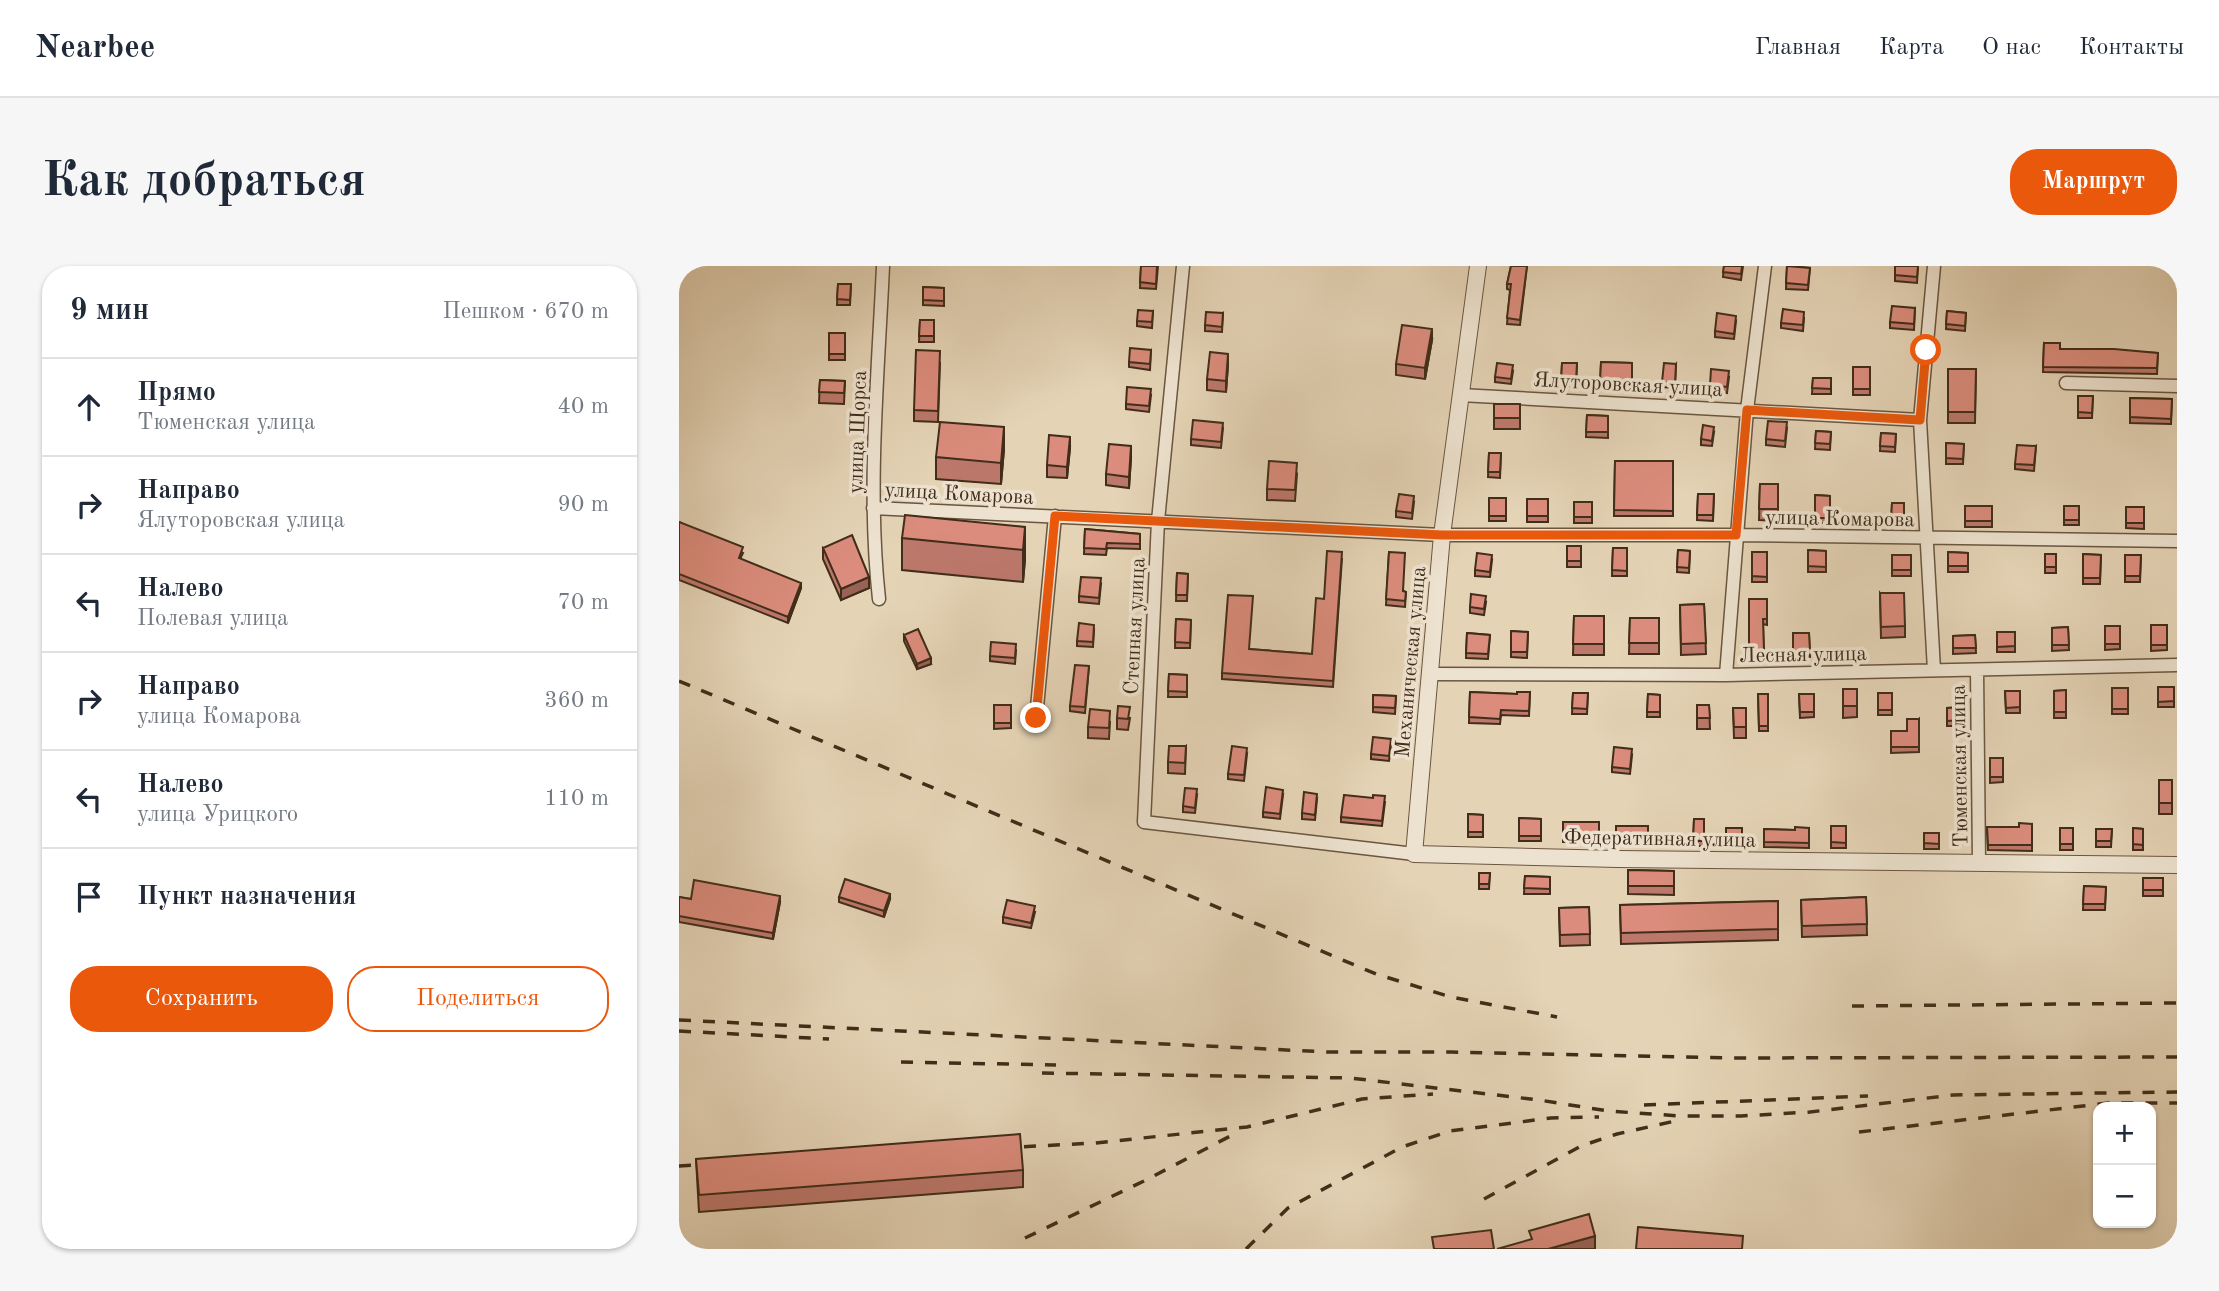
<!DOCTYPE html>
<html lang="ru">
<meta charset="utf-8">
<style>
:root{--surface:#fff;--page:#f6f6f7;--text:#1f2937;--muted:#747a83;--line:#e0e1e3;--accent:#ea580c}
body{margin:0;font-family:"Old Standard TT",serif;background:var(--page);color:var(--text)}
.controls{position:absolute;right:21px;bottom:21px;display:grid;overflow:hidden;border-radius:14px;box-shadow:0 2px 5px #0004}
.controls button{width:63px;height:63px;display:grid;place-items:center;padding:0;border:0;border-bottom:2px solid var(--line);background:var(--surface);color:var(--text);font:35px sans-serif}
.stop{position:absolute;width:21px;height:21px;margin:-16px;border:5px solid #ea580c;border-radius:50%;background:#fff}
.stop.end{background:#ea580c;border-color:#fff;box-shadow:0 2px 7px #0008}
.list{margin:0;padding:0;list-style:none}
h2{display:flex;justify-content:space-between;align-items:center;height:91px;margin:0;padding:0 28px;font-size:30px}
h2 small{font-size:23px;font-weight:400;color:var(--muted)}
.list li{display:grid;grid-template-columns:46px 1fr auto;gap:21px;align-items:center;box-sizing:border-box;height:98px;padding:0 28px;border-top:2px solid var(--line)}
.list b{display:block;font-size:26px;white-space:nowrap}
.list p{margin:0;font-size:23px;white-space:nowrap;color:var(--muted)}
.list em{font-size:23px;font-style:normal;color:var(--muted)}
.actions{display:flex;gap:14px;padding:21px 28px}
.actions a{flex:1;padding:16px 0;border:2px solid var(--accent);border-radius:28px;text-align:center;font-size:24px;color:var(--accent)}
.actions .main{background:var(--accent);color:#fff}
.icon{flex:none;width:38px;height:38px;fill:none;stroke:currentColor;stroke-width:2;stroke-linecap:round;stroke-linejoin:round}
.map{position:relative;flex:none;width:1498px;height:983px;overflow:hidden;border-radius:28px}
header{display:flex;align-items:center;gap:42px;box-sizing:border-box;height:98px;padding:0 35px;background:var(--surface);border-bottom:2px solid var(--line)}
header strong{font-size:33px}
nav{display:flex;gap:38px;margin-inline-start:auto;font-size:24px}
.intro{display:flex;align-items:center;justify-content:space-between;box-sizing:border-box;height:168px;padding:0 42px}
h1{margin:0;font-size:49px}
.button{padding:18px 32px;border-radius:28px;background:var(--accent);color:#fff;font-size:24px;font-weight:700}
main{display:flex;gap:42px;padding:0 42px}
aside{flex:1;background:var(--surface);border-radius:28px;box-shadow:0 2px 5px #0004}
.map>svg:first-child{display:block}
</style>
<header>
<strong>Nearbee</strong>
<nav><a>Главная</a><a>Карта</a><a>О нас</a><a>Контакты</a></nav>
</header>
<div class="intro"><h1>Как добраться</h1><a class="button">Маршрут</a></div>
<main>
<aside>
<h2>9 мин<small>Пешком · 670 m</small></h2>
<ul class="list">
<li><svg class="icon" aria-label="ahead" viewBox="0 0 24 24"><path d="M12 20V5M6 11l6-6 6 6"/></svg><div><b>Прямо</b><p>Тюменская улица</p></div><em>40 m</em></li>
<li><svg class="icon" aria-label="right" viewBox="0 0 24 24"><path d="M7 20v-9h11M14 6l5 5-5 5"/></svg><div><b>Направо</b><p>Ялуторовская улица</p></div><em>90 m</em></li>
<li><svg class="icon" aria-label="left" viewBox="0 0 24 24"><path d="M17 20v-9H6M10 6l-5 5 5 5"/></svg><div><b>Налево</b><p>Полевая улица</p></div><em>70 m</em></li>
<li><svg class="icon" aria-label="right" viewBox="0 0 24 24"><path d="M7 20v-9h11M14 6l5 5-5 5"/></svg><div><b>Направо</b><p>улица Комарова</p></div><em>360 m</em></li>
<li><svg class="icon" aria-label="left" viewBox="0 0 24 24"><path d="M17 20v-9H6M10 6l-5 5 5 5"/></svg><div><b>Налево</b><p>улица Урицкого</p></div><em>110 m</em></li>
<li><svg class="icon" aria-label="arrive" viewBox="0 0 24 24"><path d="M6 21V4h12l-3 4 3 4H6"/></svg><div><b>Пункт назначения</b></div></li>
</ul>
<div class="actions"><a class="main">Сохранить</a><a>Поделиться</a></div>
</aside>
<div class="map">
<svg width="1498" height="983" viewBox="0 0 1498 983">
<rect width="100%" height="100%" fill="#e4d3b5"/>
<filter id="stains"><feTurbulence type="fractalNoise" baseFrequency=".00286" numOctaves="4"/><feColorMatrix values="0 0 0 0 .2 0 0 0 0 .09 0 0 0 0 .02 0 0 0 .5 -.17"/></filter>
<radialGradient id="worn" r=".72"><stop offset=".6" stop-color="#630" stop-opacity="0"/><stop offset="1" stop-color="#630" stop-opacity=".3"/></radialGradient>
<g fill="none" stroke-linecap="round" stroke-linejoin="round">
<defs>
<path id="minor" d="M504,0L479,255L465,556L735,588
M1255,0L1241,154L1255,404
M1387,117L1498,120
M781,129L1241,154
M194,242L763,269H1057L1498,275
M200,333C188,223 199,111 204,0
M1298,404L1300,596
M751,408L1047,409L1498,399
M1047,409L1068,144L1086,0
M357,452L376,250"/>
<path id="tertiary" d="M799,0L763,269L735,588L939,593L1498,599"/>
</defs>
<!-- minor casing -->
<use href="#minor" stroke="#6a5640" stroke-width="15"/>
<!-- tertiary casing -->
<use href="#tertiary" stroke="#6a5640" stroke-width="18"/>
<!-- minor -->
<use href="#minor" stroke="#ede2cf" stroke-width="12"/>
<!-- tertiary -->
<use href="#tertiary" stroke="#ede2cf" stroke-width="16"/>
<!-- rail -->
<path stroke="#412d19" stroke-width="3.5" stroke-dasharray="12 12" stroke-linecap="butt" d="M0,415L697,708L772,731L878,751
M1173,740L1498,737
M0,754L649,786H772L1051,792L1498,791
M0,765L150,773
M222,796L377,799
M363,807L671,812L860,834L929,845L1001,850H1062L1131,846L1274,829L1498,826
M965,839L1189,830
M1180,866L1430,837H1498
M321,882L416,877L568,861L683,833L754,828
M0,900L38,898
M805,933L902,880L938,868L996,855
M346,972L465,915L559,866
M567,983L609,942L723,881L771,865L872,852L920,851"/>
</g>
<!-- wall -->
<path fill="#bc786b" stroke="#412d19" stroke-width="2" d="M462,0H479L477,23L461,22Z
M832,0H848L841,59L828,58L831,24L828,23V18Z
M1045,0H1064L1062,14L1044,11Z
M1108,0L1131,2L1129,24L1107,23Z
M1216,0H1239L1238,17L1216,15Z
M159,18H172L171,39H158Z
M244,21L265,22V40L244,39Z
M1236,42L1235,64L1211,62V56Z
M474,45L473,62L458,60V55Z
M1268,45L1287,47L1286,65L1267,63Z
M544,47L543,66L526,65V59Z
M1125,52L1124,65L1102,62V57Z
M241,54H255V76H240Z
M1057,55L1055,73L1036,71V65Z
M150,67H166V94H150Z
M753,74L746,113L717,109V98Z
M1365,77L1381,83L1479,87L1478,108L1364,106Z
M472,84L471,104L450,101V96Z
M261,96L259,156L235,155V144Z
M922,96L953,97V122L921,121Z
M883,97H898L897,121L882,120Z
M997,98L996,122L983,121V116Z
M549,99L547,126L528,124V113Z
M1174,101H1191V129H1174Z
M1269,103H1297L1296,157H1269Z
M834,105L832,118L816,116V111Z
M1050,111L1048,127L1031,124V119Z
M1134,112H1152V128H1133Z
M141,114L166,115L165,138L140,137Z
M472,129L470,146L447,143V138Z
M1399,130H1414L1413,152H1399Z
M1451,132L1493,133L1492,158L1451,157Z
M815,138H841V163H815Z
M908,149L929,150V172L907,171Z
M544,162L542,182L512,179V173Z
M1108,162L1106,181L1087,179V173Z
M1137,165L1152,166L1151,184L1136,183Z
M1035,166L1033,180L1022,179V173Z
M1202,167L1217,168L1216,186L1201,185Z
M1267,177L1285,178L1284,198H1267Z
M1357,180L1355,205L1336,203V198Z
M391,182L388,212L368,211V199Z
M325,183L322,218L257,213V191Z
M810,187H822L821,212L809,211Z
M452,192L450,222L427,219V208Z
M936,195H994V250H935Z
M618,208L616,235L588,234V223Z
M1081,218H1099V255L1080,254Z
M1019,228H1035L1034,255L1018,254Z
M1136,229L1151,230V257H1136Z
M810,232H827V255H810Z
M848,233H869V256H848Z
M735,236L733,253L717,251V245Z
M895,236H913V257H895Z
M1213,237H1225V260H1212Z
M1286,240H1313V261H1286Z
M1385,240H1400V259H1385Z
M1447,241H1465V263L1447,262Z
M0,256L64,287L61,293L122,322L109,357L0,314Z
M346,261V293L344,316L223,304V272Z
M406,263L461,268V283L428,282L427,289L405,288Z
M888,280H902V301H888Z
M144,282L190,322L162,334L144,293Z
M934,282H948V310H933Z
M999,284L1011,285L1010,307L998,306Z
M1129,284L1147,285V306H1129Z
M710,286L724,325L727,326L726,341L707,339Z
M1073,286H1088V316H1073Z
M1269,286L1289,287V306H1269Z
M1366,288H1377V307H1366Z
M1404,288L1422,289L1421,318H1404Z
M1213,289H1232V310H1213Z
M1446,289H1462L1461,316H1446Z
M663,292L654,421L543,413V407L570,383L633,388L645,333Z
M813,294L811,311L796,310V304Z
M498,307L509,308L508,335H497Z
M422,318L420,338L400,336V330Z
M1201,327L1226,360V371L1202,372Z
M1070,333H1088V359L1084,358L1085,391H1070Z
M807,336L805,349L791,347V341Z
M1025,338L1027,388L1002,389L1001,339Z
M895,350H925V389H894Z
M951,352H980V388H950Z
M497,353L512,354L511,382H496Z
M1472,359H1488V384L1472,385Z
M1426,360H1441V383L1426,384Z
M1389,361L1390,384L1373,385V362Z
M415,364L414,381L398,380V375Z
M832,365L849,366L848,392L832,391Z
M1318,366H1336V386H1318Z
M788,367L811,369L809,393L787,392Z
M1114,367H1130L1131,391H1114Z
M225,369L252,398L238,403L225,375Z
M1296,369L1297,387L1274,388V370Z
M337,384L336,398L311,395V390Z
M410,400L406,447L391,445V440Z
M490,408L508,409V431H489Z
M1479,421H1495V441H1479Z
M1433,422H1449V448H1433Z
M1164,423H1178V451L1164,452Z
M1387,424V452H1375V425Z
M1326,425H1341V447H1327Z
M791,426L838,428L851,426L850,450L822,449L821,458L790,457Z
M894,427H909L908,448H893Z
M1199,427H1213V449H1199Z
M969,428L981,429V451H968Z
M1079,428H1089V465H1080Z
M1120,428H1135V451L1121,452Z
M694,429L717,430L716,448L694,446Z
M315,439H332V462L315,463Z
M1018,439H1030L1031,463H1018Z
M1285,441V460H1268V442Z
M1054,442H1067V472H1055Z
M438,452H451L449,464L438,463Z
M1240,453V486L1212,487V465H1228Z
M431,456L430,473L409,472V461Z
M712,479L710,495L692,493V488Z
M507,480L506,508L489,507V496Z
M568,488L565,515L549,513V508Z
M953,489L951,508L933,506V501Z
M1311,492H1324V516L1311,517Z
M1480,514H1493V548H1480Z
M518,529L516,547L504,546V540Z
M604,529L601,553L584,551V546Z
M694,532L706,536L703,560L662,556V551Z
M638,533L636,554L623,553V547Z
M789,548L804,549V571H789Z
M840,552L862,553V575H840Z
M1015,553H1025V580H1014Z
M884,556H920V576H884Z
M1353,558V585L1309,584L1308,561H1340Z
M937,560H969V575L937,574Z
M1152,560H1167V582H1152Z
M1047,562H1063V581L1047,580Z
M1130,562V582L1085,581V563L1116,564Z
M1381,562H1394V584H1381Z
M1454,562L1464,563V584H1454Z
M1417,563H1433L1432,581H1417Z
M1245,567H1260V583H1245Z
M949,604L995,605V629L949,628Z
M800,607H811L810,623H800Z
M846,610L871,611V628H845Z
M1464,612H1484V630H1464Z
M1405,620L1427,621L1426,644H1404Z
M0,631L12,633L101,636L94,673L0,656Z
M160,631L211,633L205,651L160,636Z
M1187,631L1188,669L1123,671L1122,634Z
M1099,635V674L942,678L941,639Z
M910,641L911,679L881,680L880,642Z
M356,646L352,662L324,657V651Z
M17,893L344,904V921L20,946Z"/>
<!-- shaded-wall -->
<path fill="#996257" stroke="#412d19" stroke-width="2" d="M753,63V74L746,113V102Z
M549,88V99L547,126V115Z
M325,161V183L322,218V197Z
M391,171V182L388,212V201Z
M452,180V192L450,222V211Z
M346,261V293L344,316V284Z
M190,311V322L162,334V323Z
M122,317V322L109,357V351Z
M252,392V398L238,403V398Z
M211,628V633L205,651V645Z
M101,630V636L94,673V667Z
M916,970V983H869Z"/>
<!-- building -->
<path fill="#db8c7c" stroke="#412d19" stroke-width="2" d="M462,0H478L477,18L461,16Z
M832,0H848L841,54L828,52L832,18H828Z
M1045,0H1063L1062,8L1044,6Z
M1108,0L1131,2L1129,19L1107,17Z
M1216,0H1239L1238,11L1216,9Z
M159,18H172L171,34L158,33Z
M244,21L265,22V35L244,34Z
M1213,40L1236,42L1235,58L1211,56Z
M1104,43L1125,46L1124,59L1102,57Z
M459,44L474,45L473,56L458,55Z
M1268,45L1287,47L1286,60L1267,58Z
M527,46L544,47L543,61L526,59Z
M1038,47L1057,50L1055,68L1036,65Z
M241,54H255V70H240Z
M723,59L753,63L746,102L717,98Z
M150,67H166V88H150Z
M1365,77H1381V83H1435L1479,87L1478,102L1364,101Z
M451,82L472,84L471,98L450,96Z
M237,84L261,85L259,145L235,144Z
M531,86L549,88L547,115L528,113Z
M922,96L953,97V116H921Z
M818,97L834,99L832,113L816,111Z
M883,97H898L897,115H882Z
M985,97L997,98L996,117L983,116Z
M1174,101H1191V123H1174Z
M1032,103L1050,105L1048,121L1031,119Z
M1269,103H1297L1296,146H1269Z
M1134,112H1152V123L1133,122Z
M141,114L166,115L165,127L140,126Z
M448,121L472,123L470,140L447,138Z
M1399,130H1414L1413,147L1399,146Z
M1451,132L1493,133L1492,153L1451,151Z
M815,138H841V152H815Z
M908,149L929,150V166H907Z
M514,154L544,157L542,176L512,173Z
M1089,155L1108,156L1106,175L1087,173Z
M261,156L325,161L322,197L257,191Z
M1024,159L1035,161L1033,175L1022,173Z
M1137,165L1152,166L1151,178L1136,177Z
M1202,167L1217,168L1216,181L1201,180Z
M370,169L391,171L388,201L368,199Z
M1267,177L1285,178L1284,193L1267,192Z
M430,178L452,180L450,211L427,208Z
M1338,179L1357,180L1355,199L1336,198Z
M810,187H822L821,206H809Z
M590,195L618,197L616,224L588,223Z
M936,195H994V245L935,244Z
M1081,218H1099V243H1080Z
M720,228L735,230L733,247L717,245Z
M1019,228H1035L1034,249H1018Z
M1136,229L1151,230V252H1136Z
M810,232H827V250H810Z
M848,233H869V250H848Z
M895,236H913V251H895Z
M1213,237H1225V254H1212Z
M1286,240H1313V255H1286Z
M1385,240H1400V254H1385Z
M1447,241H1465V257H1447Z
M226,249L346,261L344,284L223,272Z
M0,256L64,281L60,292L122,317L109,351L0,308Z
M406,263L461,268V278L428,277L427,283L405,282Z
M173,269L190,311L162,323L144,282Z
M888,280H902V295H888Z
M934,282H948V305L933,304Z
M999,284L1011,285L1010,302L998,301Z
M1129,284L1147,285V301L1129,300Z
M648,285L663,286L654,415L543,407L549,329L574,330L570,383L633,388L637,332L645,333Z
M710,286L726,287L724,325L727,326L726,335L707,333Z
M1073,286H1088V311L1073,310Z
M1269,286L1289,287V300H1269Z
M798,287L813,289L811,306L796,304Z
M1366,288H1377V301H1366Z
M1404,288L1422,289L1421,312H1404Z
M1213,289H1232V304H1213Z
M1446,289H1462L1461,310H1446Z
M498,307L509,308L508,329H497Z
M402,311L422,312L420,332L400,330Z
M1201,327H1225L1226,360L1202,361Z
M792,328L807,330L805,343L791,341Z
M1070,333H1088V353H1084L1085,385H1070Z
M1025,338L1027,377L1002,378L1001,339Z
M895,350H925V378H894Z
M951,352H980V377H950Z
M497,353L512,354L511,377L496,376Z
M400,357L415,359L414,376L398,375Z
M1472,359H1488V379H1472Z
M1426,360H1441V378H1426Z
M1389,361L1390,379H1373V362Z
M239,363L252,392L238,398L225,369Z
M832,365L849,366L848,386H832Z
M1318,366H1336V380L1318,381Z
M788,367L811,369L809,388L787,387Z
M1114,367H1130L1131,385H1114Z
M1296,369L1297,382H1274V370Z
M312,376L337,378L336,392L311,390Z
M396,399L410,400L406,441L391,440Z
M490,408L508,409V426L489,425Z
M1479,421H1495V435L1479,436Z
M1433,422H1449V443H1433Z
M1164,423H1178V440H1164Z
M1387,424V446H1375V425Z
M1326,425H1341V441L1327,442Z
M791,426L838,428V426H851L850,445L822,444L821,453L790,451Z
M894,427H909L908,443L893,442Z
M1199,427H1213V444H1199Z
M969,428L981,429V446H968Z
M1079,428H1089V460H1080Z
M1120,428H1135V446H1121Z
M694,429L717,430L716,442L694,441Z
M315,439H332V457H315Z
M1018,439H1030L1031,452H1018Z
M439,440L451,441L449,453L438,452Z
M1285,441V454L1268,455V442Z
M1054,442H1067V461H1055Z
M411,443L431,445L430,462L409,461Z
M1228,453H1240V481H1212V465H1228Z
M694,471L712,473L710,490L692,488Z
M490,480H507L506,497L489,496Z
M553,480L568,482L565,509L549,508Z
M935,481L953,483L951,503L933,501Z
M1311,492H1324V511H1311Z
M1480,514H1493V537H1480Z
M587,521L604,524L601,548L584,546Z
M506,522L518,523L516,542L504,540Z
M625,526L638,528L636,549L623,547Z
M665,529L694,532V529L706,530L703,555L662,551Z
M789,548L804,549V566H789Z
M840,552L862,553V570H840Z
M1015,553H1025V575H1014Z
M884,556H920V571L884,570Z
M1340,557L1353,558V579H1309L1308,561H1340Z
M937,560H969V569H937Z
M1152,560H1167V577L1152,576Z
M1116,561L1130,562V577L1085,576V563L1116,564Z
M1047,562H1063V575H1047Z
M1381,562H1394V578H1381Z
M1454,562L1464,563V579L1454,578Z
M1417,563H1433L1432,575H1417Z
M1245,567H1260V578L1245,577Z
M949,604L995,605V620H949Z
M800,607H811L810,618H800Z
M846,610L871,611V623L845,622Z
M1464,612H1484V624H1464Z
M166,613L211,628L205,645L160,631Z
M15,614L101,630L94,667L0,650V631L12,633Z
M1405,620L1427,621L1426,638H1404Z
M1187,631L1188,658L1123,660L1122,634Z
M328,634L356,640L352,657L324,651Z
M1099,635V663L942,667L941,639Z
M910,641L911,668L881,669L880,642Z
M341,868L344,904L20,929L17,893Z
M910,948L916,970L869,983H818L853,973L850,965Z
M959,961L1064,970L1063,983H957Z
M812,964L815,983H755L753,971Z"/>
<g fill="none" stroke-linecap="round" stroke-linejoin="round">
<!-- route -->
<path stroke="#ea580c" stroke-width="9" d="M357,452L376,250L763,269H1057L1068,144L1241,154L1247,84"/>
</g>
<g text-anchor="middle" stroke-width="7" stroke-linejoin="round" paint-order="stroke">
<!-- street labels -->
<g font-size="21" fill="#412d19" stroke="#ede2cf">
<text transform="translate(949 118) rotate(3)" y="7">Ялуторовская улица</text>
<text transform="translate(178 166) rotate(-88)" y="7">улица Щорса</text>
<text transform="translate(280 227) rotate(3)" y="7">улица Комарова</text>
<text transform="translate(1161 252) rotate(1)" y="7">улица Комарова</text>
<text transform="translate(455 360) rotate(-87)" y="7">Степная улица</text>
<text transform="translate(1124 388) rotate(-1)" y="7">Лесная улица</text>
<text transform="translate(731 396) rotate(-85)" y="7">Механическая улица</text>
<text transform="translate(1280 500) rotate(-91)" y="7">Тюменская улица</text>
<text transform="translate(981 572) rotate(1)" y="7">Федеративная улица</text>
</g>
</g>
<rect width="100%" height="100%" filter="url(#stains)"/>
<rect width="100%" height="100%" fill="url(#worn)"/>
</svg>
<div class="controls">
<button>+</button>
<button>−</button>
</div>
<div class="stop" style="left:1247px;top:84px"></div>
<div class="stop end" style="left:357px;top:452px"></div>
</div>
</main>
